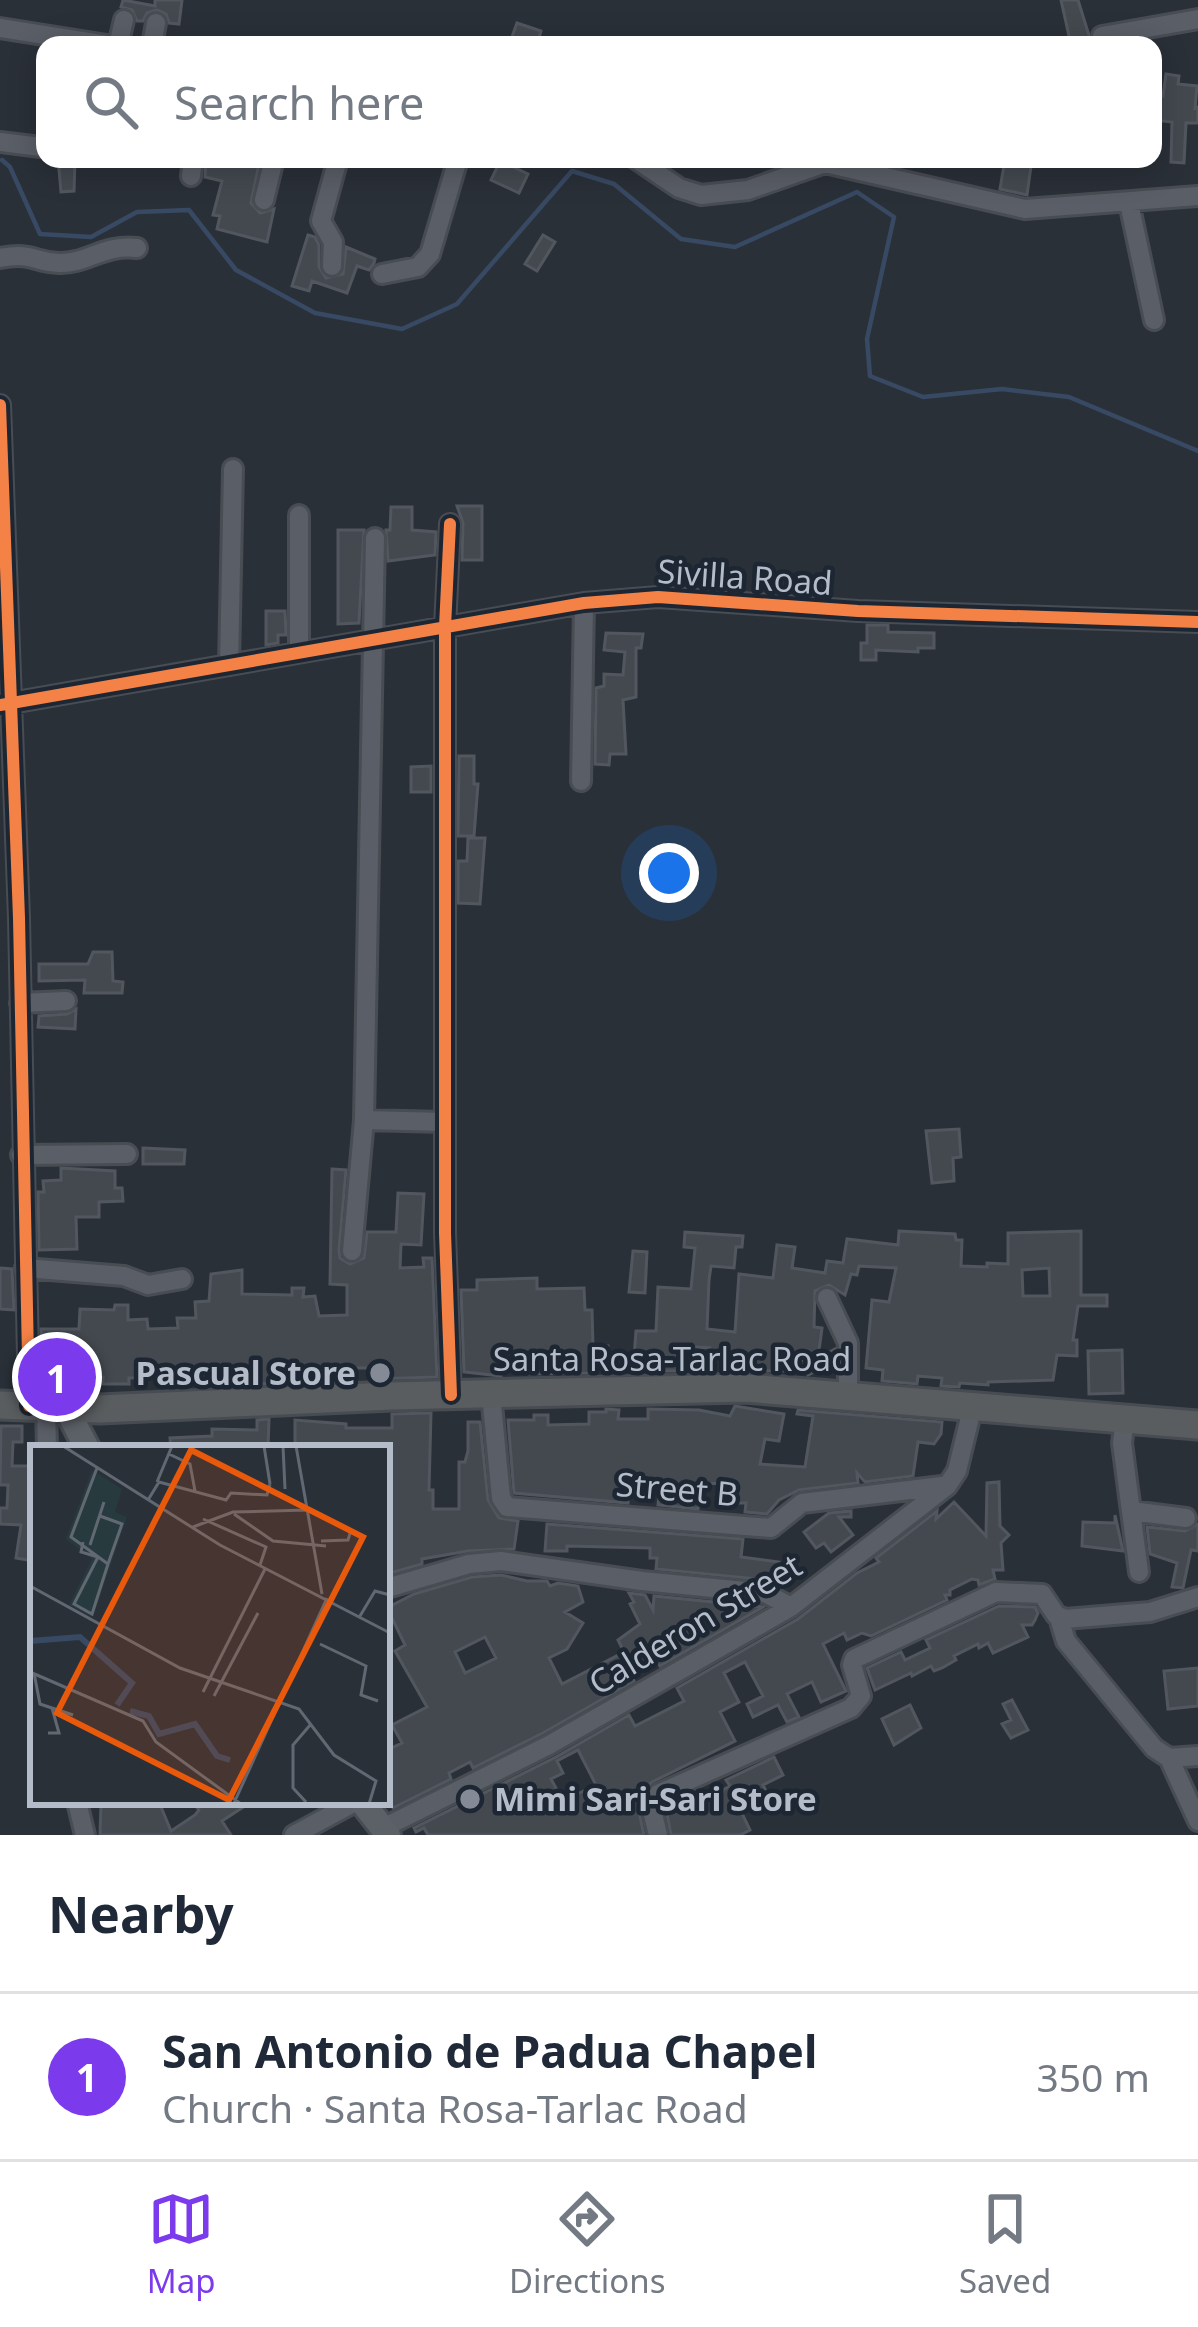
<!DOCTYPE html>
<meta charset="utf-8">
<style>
:root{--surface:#fff;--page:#f6f6f7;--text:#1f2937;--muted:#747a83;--line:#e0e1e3;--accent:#7c3aed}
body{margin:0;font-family:"Noto Sans",sans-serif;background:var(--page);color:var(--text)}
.you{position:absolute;left:669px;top:873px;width:42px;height:42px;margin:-30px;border:9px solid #fff;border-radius:50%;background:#1a73e8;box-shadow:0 0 0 18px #1a73e833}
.badge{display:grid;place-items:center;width:78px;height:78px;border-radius:50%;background:var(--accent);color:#fff;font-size:39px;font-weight:700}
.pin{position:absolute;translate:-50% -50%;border:6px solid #fff;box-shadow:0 3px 12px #0006}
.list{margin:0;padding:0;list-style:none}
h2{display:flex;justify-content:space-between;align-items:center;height:156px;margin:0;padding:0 48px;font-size:51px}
h2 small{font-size:39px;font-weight:400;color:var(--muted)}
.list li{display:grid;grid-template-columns:78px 1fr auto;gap:36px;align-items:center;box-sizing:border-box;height:168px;padding:0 48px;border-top:3px solid var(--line)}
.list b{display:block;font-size:45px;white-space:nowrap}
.list p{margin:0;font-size:39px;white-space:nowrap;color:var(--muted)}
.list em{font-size:39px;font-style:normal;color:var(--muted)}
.icon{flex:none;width:66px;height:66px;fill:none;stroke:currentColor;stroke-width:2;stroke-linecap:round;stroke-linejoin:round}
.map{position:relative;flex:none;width:1198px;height:1835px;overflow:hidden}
.search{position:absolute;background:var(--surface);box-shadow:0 6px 30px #0003;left:36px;right:36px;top:36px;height:132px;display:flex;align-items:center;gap:30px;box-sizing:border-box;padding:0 42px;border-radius:24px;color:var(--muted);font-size:45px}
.sheet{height:324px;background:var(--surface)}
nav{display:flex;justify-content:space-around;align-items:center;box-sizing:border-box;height:168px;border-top:3px solid var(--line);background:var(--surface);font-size:33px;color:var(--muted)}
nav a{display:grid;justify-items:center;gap:6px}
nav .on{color:var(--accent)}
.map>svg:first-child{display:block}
</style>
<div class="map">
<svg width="1198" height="1835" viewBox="0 0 1198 1835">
<rect width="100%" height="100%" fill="#2a3038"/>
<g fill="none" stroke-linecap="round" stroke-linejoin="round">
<!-- stream -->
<path stroke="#384963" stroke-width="4.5" d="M2,160L10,167L40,234L91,237L137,212L189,210L236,270L315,313L402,329L457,304L572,171L614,184L681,239L735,247L857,192L894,217L867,339L870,376L923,397L1002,389L1069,397L1198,451"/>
</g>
<!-- building -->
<path fill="#444950" stroke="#52575f" stroke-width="3" fill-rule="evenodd" d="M123,0L155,6V0H182L179,24L169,23L166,14L157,10L147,13L143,21H137L132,10L121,7Z
M1061,0H1078L1092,45H1071Z
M517,23L541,31L537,45H509Z
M1166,74L1179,76L1178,84L1197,86L1195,108L1198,107V123H1186L1184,163L1171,162L1172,122L1153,120V95L1163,96Z
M58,159H75L74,191L61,192Z
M206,159H260L251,203L260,213L274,209L267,242L217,229L220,216L213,215L222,181L205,177Z
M1005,159H1032L1027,195L1000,189Z
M500,161L528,174L519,193L491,180Z
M308,235L315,237L319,245V267L326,278L343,274L346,247L375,259L374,263L369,270L357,266L347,293L312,281L309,291L292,286Z
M543,235L555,242L537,271L525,264Z
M457,506H482V560H462L463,523Z
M391,507H412V530L436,532L435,555L388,561L386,530H390Z
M338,530H364L359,623L338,624Z
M266,611H285L286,635H278V643L266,645Z
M867,625H888V632L934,633V648H918V652L876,650V660H861V643H867Z
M606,633L643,634L641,648H636V697L623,700L626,754H610L609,765L595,764L596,688L604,686V674L623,675L625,652L604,650Z
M459,756H474V784H478L474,836H458Z
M431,766V792H411V767Z
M468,838H485L480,904L458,903V861H467Z
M93,952H112L113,981L123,982L122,993H84L85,980L39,981V964H88Z
M76,1009L75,1029L38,1027L39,1016L67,1014Z
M959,1129L961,1157L953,1158L954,1181L932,1183L926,1131Z
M143,1148L185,1150L184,1164H143Z
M61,1168L115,1171V1188H122L123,1201L99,1202V1217H76L77,1249L39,1250L38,1192H44L43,1181L61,1180Z
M332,1169L346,1170L339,1250L340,1258L350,1264L364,1258L367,1232H396L398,1193L424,1194L421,1245L401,1244L400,1268L424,1267L423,1258H432L437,1377L373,1379V1368H341L342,1374H320V1381L305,1382V1373H279V1383L199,1386L198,1382L166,1383V1377L129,1378V1384H103V1377H89V1368L59,1369V1388L42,1389L41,1329H79L80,1309L114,1310L115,1305H128V1320L147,1319L148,1329L178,1328L177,1318H196L195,1302L209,1301L211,1274L242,1270V1294L292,1295V1288H304L303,1297L315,1296L319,1316L347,1315V1285L330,1284Z
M899,1231L955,1234L956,1240H962L961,1266L987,1267V1263L1008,1264V1233L1081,1231V1295H1107V1306H1078L1073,1340H1077V1356L1057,1355L1053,1380L988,1382V1385L960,1383L959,1387L941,1386L942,1378L918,1376L917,1384L882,1381L883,1370L866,1368L872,1300L889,1302L896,1268L859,1266L857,1275L851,1274L845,1295L829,1285L815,1291L814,1327L822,1328L818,1358L835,1349V1362L808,1375L803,1365L811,1361L800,1360L798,1369L790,1367L789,1371H758L739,1368V1361L709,1356L710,1348L682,1346L681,1371H633L636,1331H656L658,1287L691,1289L695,1248L684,1247L685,1232L743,1236L742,1247H736L734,1268L711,1266L709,1280L707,1329L735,1332L739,1274L773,1278L777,1245L795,1247L792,1268L825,1273L827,1261L843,1263L847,1239L898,1245ZM1049,1268L1050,1296H1023L1022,1270Z
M633,1251L647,1252L645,1293L629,1292Z
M0,1268L12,1269L14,1310L0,1309Z
M537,1278V1289L584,1288L585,1310H592L593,1346H608V1361H590V1373L529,1374V1353L501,1354V1376L464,1372L461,1290H477V1280Z
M1122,1350L1123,1393L1089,1394L1088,1351Z
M735,1406L784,1414L779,1441L765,1439L760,1464L805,1467L813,1416L797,1414L798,1410L942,1422L941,1434L934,1444L918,1442L913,1476L865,1482L857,1473L858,1483L799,1490L779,1500L767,1514L745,1512L746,1503H725L726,1484L701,1483L698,1509L658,1505L661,1480L629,1477L628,1503L514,1493L508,1420H534V1415H548V1425L589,1424V1412H606V1409L619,1410L618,1419H648V1409L699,1410L730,1416Z
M431,1413L429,1490H433V1509H459V1462H465L468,1451V1422H480L488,1500L499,1518L518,1521L514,1549L468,1551L422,1559V1564L387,1574V1448H295V1420L346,1424V1428H392V1414Z
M269,1419L268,1448H171L170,1438L212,1436V1429L257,1430V1420Z
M1,1426H22V1442H13L12,1466H33V1561L16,1558L21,1525L0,1524V1508H7L8,1485H0Z
M999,1482L1000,1526L1009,1535L1001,1543L1003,1570H993L995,1579L979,1585L978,1580L972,1579L950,1590V1595H945L947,1600L871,1636L862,1633L847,1640L844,1633L823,1644L846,1691L821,1702L812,1682L787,1694L799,1717L787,1722L778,1705L753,1717L747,1704L763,1696L745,1662L724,1673L739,1702L720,1712L735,1741L652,1782L636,1798L644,1835H428L424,1828L416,1832L414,1828L556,1757L629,1715L635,1726L684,1701L677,1688L798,1619L857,1573L879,1562L876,1558L937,1511L936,1519L954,1502L986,1536L987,1483ZM578,1750L596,1785L563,1801L551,1779L563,1773L557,1761Z
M851,1511V1517H839L853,1535L831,1552L824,1543L816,1548L804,1532L829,1513Z
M1115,1515L1123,1551L1082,1546L1083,1522L1115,1523Z
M547,1524L743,1539L741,1557L779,1562L777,1584L766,1580L656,1569L657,1558H650V1548L567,1546V1551H545Z
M1198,1524V1551L1191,1550L1183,1588L1172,1587L1177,1563L1150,1554L1147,1527L1185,1531Z
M501,1575L527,1581H547L550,1586L558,1583L578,1586L583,1602L565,1612L583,1623L567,1649L549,1658L562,1684L624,1652L618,1640L640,1624L630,1604L634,1602L629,1593L645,1595L653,1610L654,1596L763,1607L660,1666L657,1662L631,1675L634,1681L543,1733L473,1768L470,1762L449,1773L451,1779L393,1808L387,1795V1750L402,1743L392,1725L427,1707L395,1651L405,1645L393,1620L387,1623V1608L414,1594L472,1577ZM485,1637L496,1658L465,1673L455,1652Z
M999,1606L1035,1607L1038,1613L1035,1620L1032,1625H1022L1028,1637L993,1653L988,1643L979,1648L978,1644L954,1656L956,1660L942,1668L934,1671L931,1666L912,1676L911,1673L875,1690L867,1668L901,1652L905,1660L930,1648L926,1640Z
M1198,1668V1706L1168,1709L1164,1671Z
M1012,1700L1028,1730L1011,1738L1002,1724L1011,1720L1003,1704Z
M910,1705L921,1728L894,1745L882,1719Z
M774,1757L783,1775L763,1785L767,1793L739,1807L750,1830L740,1835H671L666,1809L673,1806L671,1803L696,1792L700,1802L730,1786L726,1780Z
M159,1802L171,1831L195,1815L199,1810L193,1802H251L222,1821L231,1835H100L101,1804Z"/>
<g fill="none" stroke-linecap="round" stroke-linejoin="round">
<defs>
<path id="minor" d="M0,28L107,45
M1102,36L1198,19
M118,45L124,20
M152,45L156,23
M0,142L41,147
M636,159L679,188L701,195L748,190L825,163L1025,209L1198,196
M191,176L193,159
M264,200L274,159
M1129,203L1154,320
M0,258C33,252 33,262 59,263C87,264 103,244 137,248
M332,266L333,242L321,221L338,159
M382,274L418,267L430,254L458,159
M0,405L19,918L29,1406
M450,524L445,627V1233L451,1395
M299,652V515
M229,665L233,469
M0,705L584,603L658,597L858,611L1198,622
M581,781L584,603
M20,1003L66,1001
M364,1120L375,538
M21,1155L127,1154
M352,1251L364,1120L445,1122
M25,1268L124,1276L148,1285L182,1279
M827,1298L848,1343V1394
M491,1394L501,1498L507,1507L771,1528L802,1503L942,1486
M46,1407L47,1448
M1125,1418L1122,1443L1139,1572
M1131,1511L1186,1518
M387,1588L469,1564L501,1561L642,1581L765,1593L791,1607
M1059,1618L1066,1641L1154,1748L1169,1758L1198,1756
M1169,1758L1198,1821
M77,1802L85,1835
M383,1828L549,1745L791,1607L947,1486L957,1471L973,1405
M294,1835L355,1802
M658,1835L651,1806L658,1794L851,1708L861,1696L852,1665L854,1659L996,1592L1042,1594L1056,1615L1065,1619L1150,1612L1198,1597"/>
<path id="major" d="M66,1408L87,1448
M362,1802L388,1835"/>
<path id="highway" d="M0,1405L100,1409L391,1396L745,1388L1198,1425"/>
</defs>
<!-- minor casing -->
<use href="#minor" stroke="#484c53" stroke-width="24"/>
<!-- major casing -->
<use href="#major" stroke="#484c55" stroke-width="30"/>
<!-- highway casing -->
<use href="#highway" stroke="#474c53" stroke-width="33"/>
<!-- minor -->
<use href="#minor" stroke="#5a5e66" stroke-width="18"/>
<!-- major -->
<use href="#major" stroke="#5c6168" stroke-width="24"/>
<!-- highway -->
<use href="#highway" stroke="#5a5d60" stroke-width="27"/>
<defs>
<path id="cycleway" d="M0,405L19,918L29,1406
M450,524L445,627V1233L451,1395
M0,705L584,603L658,597L858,611L1198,622"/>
</defs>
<!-- cycleway casing -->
<use href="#cycleway" stroke="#1d2633" stroke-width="20"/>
<!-- cycleway -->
<use href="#cycleway" stroke="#f48246" stroke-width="12"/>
</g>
<!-- markers -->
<g fill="#848b96" stroke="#1d2633" stroke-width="4.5">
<circle cx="380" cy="1373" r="12"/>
<circle cx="470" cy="1799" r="12"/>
</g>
<g text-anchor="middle" stroke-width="9" stroke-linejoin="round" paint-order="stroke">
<!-- street labels -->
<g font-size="33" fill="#b4bcc9" stroke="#1d2633">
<text transform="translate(745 577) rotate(4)" y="12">Sivilla Road</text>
<text x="672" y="1371">Santa Rosa-Tarlac Road</text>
<text transform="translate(677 1489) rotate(5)" y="12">Street B</text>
<text transform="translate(695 1624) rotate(-31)" y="12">Calderon Street</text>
</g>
<!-- poi labels -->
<g font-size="33" font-weight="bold" fill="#b4bcc9" stroke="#1d2633" text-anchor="end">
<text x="356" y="1385">Pascual Store</text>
<text x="494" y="1811" text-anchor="start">Mimi Sari-Sari Store</text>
</g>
</g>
<!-- overview -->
<g transform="translate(30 1445)">
<rect width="360" height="360" fill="#2a3038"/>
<path d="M62,25L92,44L85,67L97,72L63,172L39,160L62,114L36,94Z" fill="#273a3e"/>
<path fill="none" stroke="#384963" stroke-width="6" d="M0,196L50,192L102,238L87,260M100,266L119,271L129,289L165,279L187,311L200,315"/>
<path fill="none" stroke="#616872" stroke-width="3" d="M33,1L190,100L360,188M234,1L240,39M253,1L255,44M266,1L292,149M139,9L160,19L165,46M67,23L41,92L78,119L92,79L70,71M127,37L142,1M118,55L129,37L196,55L201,48L237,50L240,39M204,69L243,96L296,101M173,74L236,102L230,120M163,82L203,67L277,65M291,96L318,95L321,85M53,97L51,107L68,112L44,159L62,169L78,119M60,100L74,57M0,141L150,223L269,264L304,310L346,336L339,359M330,171L345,146L360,150M290,199L336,221L331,250L348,256M0,227L113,276L126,297L211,359M4,228L10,259L43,270M173,247L235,124M184,251L228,168M18,288H29L22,263M276,357L263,343V300L281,279M204,358L297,153"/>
<path fill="#e8590c" fill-opacity="0.15" stroke="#e8590c" stroke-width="6" d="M161,5L333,92L199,355L27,268Z"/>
<rect width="360" height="360" fill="none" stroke="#b4bcc9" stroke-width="6"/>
</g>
</svg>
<div class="you"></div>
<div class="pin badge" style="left:57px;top:1377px">1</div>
<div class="search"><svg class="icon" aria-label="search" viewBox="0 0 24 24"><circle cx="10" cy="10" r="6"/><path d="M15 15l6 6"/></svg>Search here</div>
</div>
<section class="sheet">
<h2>Nearby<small></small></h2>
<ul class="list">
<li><span class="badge">1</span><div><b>San Antonio de Padua Chapel</b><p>Church · Santa Rosa-Tarlac Road</p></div><em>350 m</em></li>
</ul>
</section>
<nav>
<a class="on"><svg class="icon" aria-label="map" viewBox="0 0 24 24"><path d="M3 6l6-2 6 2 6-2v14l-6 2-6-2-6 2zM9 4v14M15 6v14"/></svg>Map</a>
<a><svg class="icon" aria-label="directions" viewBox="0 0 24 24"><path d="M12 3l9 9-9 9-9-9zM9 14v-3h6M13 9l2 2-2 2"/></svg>Directions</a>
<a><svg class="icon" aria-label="saved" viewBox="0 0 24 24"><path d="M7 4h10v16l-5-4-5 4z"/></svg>Saved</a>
</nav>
